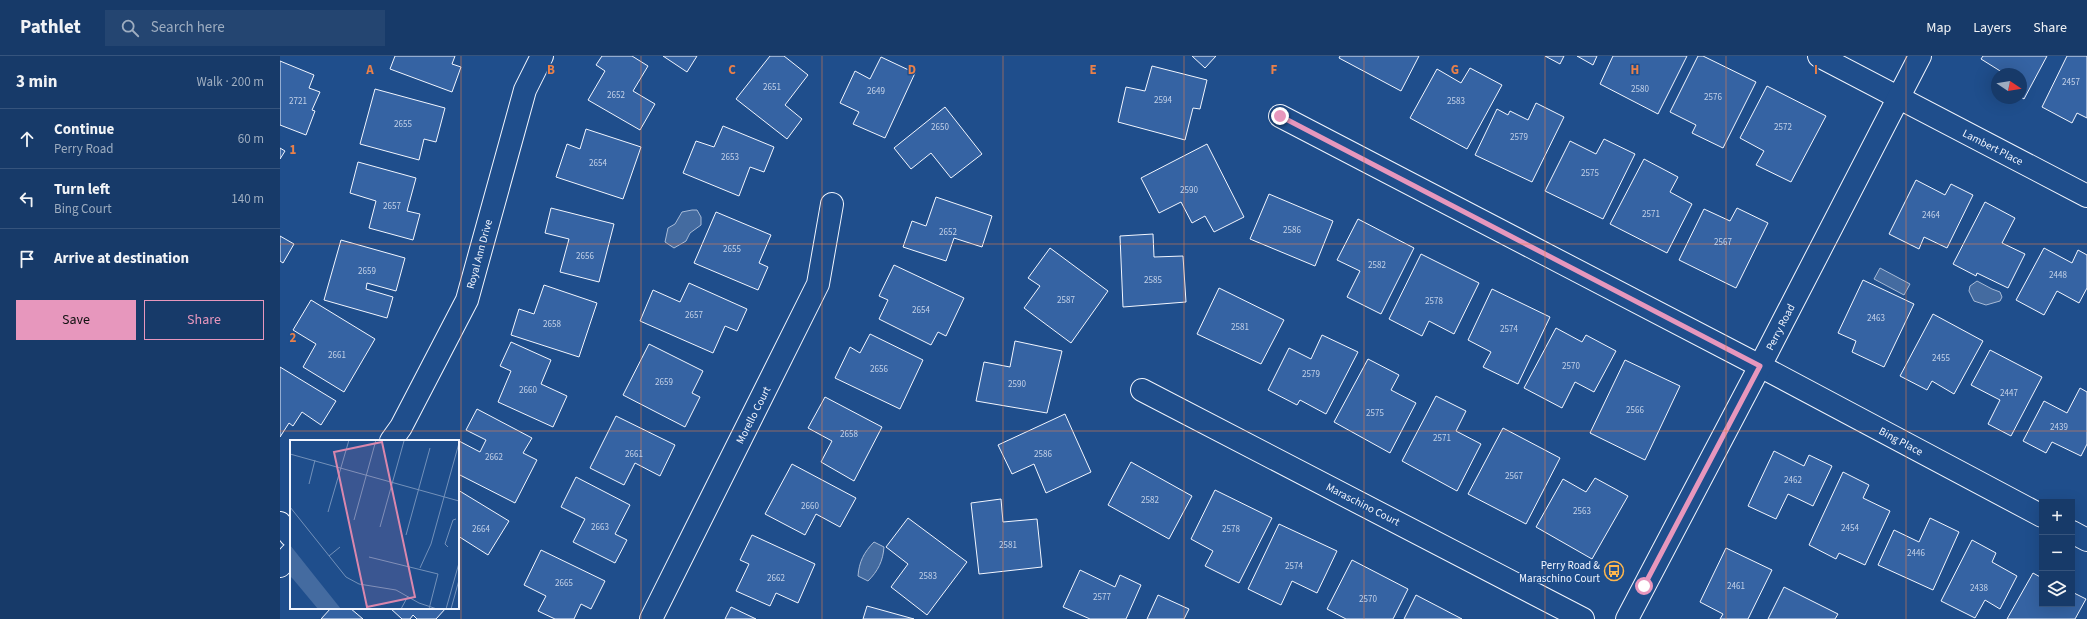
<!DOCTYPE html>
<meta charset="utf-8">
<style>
:root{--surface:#173a69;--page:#244571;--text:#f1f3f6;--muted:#9eadc0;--line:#36547d;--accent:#e797bd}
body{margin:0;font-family:"Source Sans 3",sans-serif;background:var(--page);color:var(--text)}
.controls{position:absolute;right:12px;bottom:12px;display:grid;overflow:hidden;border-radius:0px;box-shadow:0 4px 16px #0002}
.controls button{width:36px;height:36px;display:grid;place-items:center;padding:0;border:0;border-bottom:1px solid var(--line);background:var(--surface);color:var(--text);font:20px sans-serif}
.compass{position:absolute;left:1711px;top:12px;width:36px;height:36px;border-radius:50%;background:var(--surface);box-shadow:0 4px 16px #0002;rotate:102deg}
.stop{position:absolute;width:12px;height:12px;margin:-9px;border:3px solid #e797bd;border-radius:50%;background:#fff}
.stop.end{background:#e797bd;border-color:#fff;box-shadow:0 1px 4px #0008}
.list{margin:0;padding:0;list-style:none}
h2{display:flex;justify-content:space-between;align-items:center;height:52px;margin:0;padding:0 16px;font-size:17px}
h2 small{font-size:13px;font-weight:400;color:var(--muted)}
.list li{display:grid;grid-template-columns:26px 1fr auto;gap:12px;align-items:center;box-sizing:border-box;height:60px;padding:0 16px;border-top:1px solid var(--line)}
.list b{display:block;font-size:15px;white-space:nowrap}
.list p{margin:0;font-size:13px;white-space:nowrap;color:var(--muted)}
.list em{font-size:13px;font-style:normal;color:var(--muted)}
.actions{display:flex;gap:8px;padding:12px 16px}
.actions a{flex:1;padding:9px 0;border:1px solid var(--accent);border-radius:0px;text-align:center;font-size:14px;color:var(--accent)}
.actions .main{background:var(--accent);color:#111}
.icon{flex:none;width:22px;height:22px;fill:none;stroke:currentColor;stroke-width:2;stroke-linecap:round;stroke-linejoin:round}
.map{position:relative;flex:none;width:1807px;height:563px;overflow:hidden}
header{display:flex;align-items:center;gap:24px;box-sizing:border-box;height:56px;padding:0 20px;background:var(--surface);border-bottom:1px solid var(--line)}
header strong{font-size:19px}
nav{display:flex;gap:22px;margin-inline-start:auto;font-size:14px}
.search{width:280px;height:36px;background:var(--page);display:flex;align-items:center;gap:10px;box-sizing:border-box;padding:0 14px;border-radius:0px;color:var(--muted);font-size:15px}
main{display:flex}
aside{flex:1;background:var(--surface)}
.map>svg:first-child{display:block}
</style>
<header>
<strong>Pathlet</strong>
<div class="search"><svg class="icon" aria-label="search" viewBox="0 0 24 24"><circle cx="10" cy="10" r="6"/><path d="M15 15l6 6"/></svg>Search here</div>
<nav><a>Map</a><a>Layers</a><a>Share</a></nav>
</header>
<main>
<aside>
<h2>3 min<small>Walk · 200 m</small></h2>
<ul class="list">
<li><svg class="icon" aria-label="ahead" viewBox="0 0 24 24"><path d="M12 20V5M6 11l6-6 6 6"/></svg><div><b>Continue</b><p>Perry Road</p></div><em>60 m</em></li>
<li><svg class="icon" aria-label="left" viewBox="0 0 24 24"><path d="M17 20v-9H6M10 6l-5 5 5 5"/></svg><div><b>Turn left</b><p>Bing Court</p></div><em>140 m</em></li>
<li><svg class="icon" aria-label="arrive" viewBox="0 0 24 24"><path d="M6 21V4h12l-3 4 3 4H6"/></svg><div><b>Arrive at destination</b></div></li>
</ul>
<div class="actions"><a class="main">Save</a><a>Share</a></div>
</aside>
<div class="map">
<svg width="1807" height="563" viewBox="0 0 1807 563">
<rect width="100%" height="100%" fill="#1f4e8c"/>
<!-- water -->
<path fill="#446ba0" stroke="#a8bbd7" d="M412,154H417L421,161V169L410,177L406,185L394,192L385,186L388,172L395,168L402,156Z
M1600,212L1630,228L1624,239L1594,223Z
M1697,225L1712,233L1720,236L1722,241L1720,245L1706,249L1694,245L1689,235L1690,230Z
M594,486L604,491C603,505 598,515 588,525L578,520C579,506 584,496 594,486Z"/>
<!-- building -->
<path fill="#3563a3" stroke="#f2f6ff" d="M115,0H175L172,8L181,11L172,36L110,13Z
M322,0H352L368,10L353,35L375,48L360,74L308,44L325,15L316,9Z
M383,0H417L407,16Z
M490,0H504L528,19L505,49L522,63L507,83L456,43Z
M912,0H936L925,12Z
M1060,0H1139L1121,35L1059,2Z
M1265,0H1284L1280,8Z
M1297,0H1317L1313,9Z
M1333,0H1407L1378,58L1320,28Z
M1418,0H1423L1476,26L1443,92L1412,77L1416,69L1390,56Z
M1703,0H1767L1744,43L1741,41V18H1725L1701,3Z
M1787,0H1807V62L1797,57L1792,67L1762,51Z
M601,1L635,17L605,82L573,68L579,56L560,47L575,15L590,23Z
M0,5L34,19L29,32L40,36L32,54L35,55L26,79L0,69Z
M872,10L927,24L920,53L913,52L905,84L838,66L846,31L865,35Z
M1190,12L1222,29L1187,93L1130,62L1157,13L1181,27Z
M1487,30L1546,60L1511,126L1476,109L1484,95L1460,82Z
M95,33L165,52L156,86L144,83L139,104L80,88Z
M1256,47L1284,61L1252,126L1195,99L1217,53L1228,59L1230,55L1248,64Z
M665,51L702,98L671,122L651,97L631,113L614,92Z
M443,70L494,91L484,116L470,111L459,140L403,117L416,85L434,91Z
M306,73L361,91L343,143L276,121L287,88L300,93Z
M1324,83L1355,98L1323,163L1265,135L1290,85L1316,98Z
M927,88L964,161L934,176L925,160L912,167L901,146L879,157L861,122Z
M0,92L5,95L0,103Z
M1364,103L1398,121L1390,136L1412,148L1387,197L1330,168Z
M78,106L136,122L127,155L140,158L133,184L89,172L96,145L70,137Z
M1636,124L1665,139L1671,128L1693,139L1667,192L1644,181L1639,193L1609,178Z
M989,138L1053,165L1035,210L970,183Z
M656,141L712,160L702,191L674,182L666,205L623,191L632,165L646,170Z
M1705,146L1735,162L1722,187L1745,198L1728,232L1697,217L1696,220L1673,208Z
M271,152L334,168L319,226L280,216L289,183L265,177Z
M1457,152L1488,167L1456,232L1399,204L1424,153L1450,165Z
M436,156L491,179L479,207L488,211L478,234L414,207Z
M1078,163L1134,192L1101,258L1067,241L1080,215L1057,204Z
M873,178L874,201L903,200L906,246L843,251L840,180Z
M0,180L14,188L3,207L0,205Z
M61,184L125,202L116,235L87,227L86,233L113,241L107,262L44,244Z
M770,192L828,235L791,287L744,252L760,230L748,222Z
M1764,192L1792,207L1798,194L1807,199V232L1799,247L1777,235L1764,259L1736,244Z
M1141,198L1199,227L1174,278L1149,265L1142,280L1109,263Z
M614,209L684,242L666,280L658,276L651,289L599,263L608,244L599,240Z
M1583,224L1634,248L1604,311L1572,296L1576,285L1558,277Z
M409,227L467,253L457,275L445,270L433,297L360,265L373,234L400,246Z
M264,229L317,247L299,301L231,279L239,253L254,258Z
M939,232L1004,264L981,308L917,278Z
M1212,233L1270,261L1238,328L1203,311L1211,296L1188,284Z
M31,244L95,283L64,336L23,311L36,288L13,274Z
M1653,258L1703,285L1674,338L1652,325L1647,334L1620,320Z
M1276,272L1302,286L1306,279L1336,295L1314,336L1295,326L1282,352L1244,332Z
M590,278L643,304L620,353L555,322L570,291L580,297Z
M1042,279L1078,296L1046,358L1020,344L1017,349L988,334L1009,292L1031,303Z
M735,285L782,295L767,357L696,345L704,306L730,311Z
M231,286L271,304L261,328L287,340L273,371L218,346L231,315L220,310Z
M369,288L423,315L412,337L420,341L405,371L343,339Z
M1710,294L1762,321L1731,380L1708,368L1720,344L1691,329Z
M1088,303L1119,319L1111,334L1136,347L1110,397L1054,366Z
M1345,304L1400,330L1365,404L1310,377Z
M0,311L56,345L41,369L22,356L13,370L9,367L0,381Z
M1800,332L1807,336V388L1801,400L1772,386L1766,397L1743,385L1764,345L1787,357Z
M1156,340L1186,355L1176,375L1201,388L1177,435L1122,405Z
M545,341L602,371L574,425L541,406L552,385L528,372Z
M197,353L252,382L243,397L257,404L235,447L178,418L179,385L200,396L206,384L186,374Z
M785,358L811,416L766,437L754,408L732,418L718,389Z
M336,360L395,389L380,420L355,407L344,429L310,412Z
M1223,372L1280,402L1246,468L1188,438Z
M1494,395L1524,410L1529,399L1552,410L1533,450L1508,438L1496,463L1468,450Z
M851,406L912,440L889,483L828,449Z
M512,408L576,442L560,471L536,458L525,479L485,458Z
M1563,416L1589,429L1583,442L1610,455L1585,509L1559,497L1556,503L1529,489Z
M296,421L350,449L335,478L347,484L335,507L293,486L305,463L281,451Z
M1315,422L1348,440L1312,503L1256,471L1283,423L1306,436Z
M178,434L229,465L208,499L178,480Z
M935,434L992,462L959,527L925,510L933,495L911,483Z
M721,443L723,466L757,463L762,511L699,518L691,447Z
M628,462L687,506L647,559L611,531L628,508L606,491Z
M1650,462L1679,476L1653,534L1598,509L1614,474L1639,486Z
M999,468L1057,495L1037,537L1012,525L1001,549L968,533Z
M472,479L535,508L518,547L496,537L490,550L456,535L469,508L460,504Z
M1692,484L1716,497L1712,506L1737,520L1720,553L1705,544L1695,562L1661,545Z
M1446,492L1492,514L1468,563H1440L1443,558L1420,546Z
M261,494L325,525L311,553L301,548L294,563H275L258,555L266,540L244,529Z
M1072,504L1128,533L1113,563H1066L1047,553Z
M800,514L835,531L840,519L861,529L846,563H810L783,551Z
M1753,517L1762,522V548H1792V536L1806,543L1795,563H1727Z
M1504,531L1558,558L1555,563H1488Z
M878,539L909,553L904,563H867Z
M1136,539L1182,563H1124Z
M587,550L634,563H583Z
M451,551L476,563H445Z
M51,552H70L83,563H41Z
M110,552H166L156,563H137L133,559L130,563H122Z"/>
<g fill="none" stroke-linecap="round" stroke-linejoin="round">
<defs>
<path id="street" d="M1539,0L1807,140
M1000,60L1480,310L1762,460
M862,334L1303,563
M0,467L11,480
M1792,476L1807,484
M371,563L538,228L552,148"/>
<path id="secondary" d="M111,385L121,371L187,244L245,34L262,0
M0,510L11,498
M1347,563L1480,310L1640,0"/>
</defs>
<!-- street casing -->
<use href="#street" stroke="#f2f6ff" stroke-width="24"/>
<!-- secondary casing -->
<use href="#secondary" stroke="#f2f6ff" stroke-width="24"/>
<!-- street -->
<use href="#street" stroke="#1f4e8c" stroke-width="22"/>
<!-- secondary -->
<use href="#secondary" stroke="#1f4e8c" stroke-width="22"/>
</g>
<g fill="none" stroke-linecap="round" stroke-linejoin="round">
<!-- route -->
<path stroke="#e797bd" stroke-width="5" d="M1000,60L1480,310L1364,530"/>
</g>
<!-- grid -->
<path fill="none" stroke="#ea8049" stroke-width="1" stroke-opacity="0.55" d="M181,0V563M361,0V563M542,0V563M723,0V563M904,0V563M1084,0V563M1265,0V563M1446,0V563M1626,0V563M0,188H1807M0,375H1807"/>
<!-- icons -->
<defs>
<symbol id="bus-ring" viewBox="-11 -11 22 22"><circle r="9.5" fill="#1f4e8c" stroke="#ffb74d" stroke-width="1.5"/><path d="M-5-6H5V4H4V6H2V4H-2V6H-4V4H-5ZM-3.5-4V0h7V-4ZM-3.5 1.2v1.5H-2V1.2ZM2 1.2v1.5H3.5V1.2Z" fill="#ffb74d"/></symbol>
</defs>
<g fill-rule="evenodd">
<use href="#bus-ring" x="1323" y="504" width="22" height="22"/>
</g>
<g text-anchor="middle" stroke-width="3" stroke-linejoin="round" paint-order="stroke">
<!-- number labels -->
<g font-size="9" fill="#c3d1e8">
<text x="1791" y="29">2457</text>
<text x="492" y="34">2651</text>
<text x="1360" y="36">2580</text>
<text x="596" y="38">2649</text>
<text x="336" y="42">2652</text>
<text x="1433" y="44">2576</text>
<text x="883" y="47">2594</text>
<text x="18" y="48">2721</text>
<text x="1176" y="48">2583</text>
<text x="123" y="71">2655</text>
<text x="660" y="74">2650</text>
<text x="1503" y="74">2572</text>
<text x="1239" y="84">2579</text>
<text x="450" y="104">2653</text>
<text x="318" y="110">2654</text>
<text x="1310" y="120">2575</text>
<text x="909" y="137">2590</text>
<text x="112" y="153">2657</text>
<text x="1371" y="161">2571</text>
<text x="1651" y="162">2464</text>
<text x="1012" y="177">2586</text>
<text x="668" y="179">2652</text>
<text x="1443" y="189">2567</text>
<text x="452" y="196">2655</text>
<text x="305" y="203">2656</text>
<text x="1097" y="212">2582</text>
<text x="87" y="218">2659</text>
<text x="1778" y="222">2448</text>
<text x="873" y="227">2585</text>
<text x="786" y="247">2587</text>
<text x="1154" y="248">2578</text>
<text x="641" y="257">2654</text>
<text x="414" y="262">2657</text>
<text x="1596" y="265">2463</text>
<text x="272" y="271">2658</text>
<text x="960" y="274">2581</text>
<text x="1229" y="276">2574</text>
<text x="57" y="302">2661</text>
<text x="1661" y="305">2455</text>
<text x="1291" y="313">2570</text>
<text x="599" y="316">2656</text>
<text x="1031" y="321">2579</text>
<text x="384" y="329">2659</text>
<text x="737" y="331">2590</text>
<text x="248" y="337">2660</text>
<text x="1729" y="340">2447</text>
<text x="1355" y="357">2566</text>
<text x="1095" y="360">2575</text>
<text x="1779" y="374">2439</text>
<text x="569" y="381">2658</text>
<text x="1162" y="385">2571</text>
<text x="354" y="401">2661</text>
<text x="763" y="401">2586</text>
<text x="214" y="404">2662</text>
<text x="1234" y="423">2567</text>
<text x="1513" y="427">2462</text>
<text x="870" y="447">2582</text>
<text x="530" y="453">2660</text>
<text x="1302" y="458">2563</text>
<text x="320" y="474">2663</text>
<text x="1570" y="475">2454</text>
<text x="201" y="476">2664</text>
<text x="951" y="476">2578</text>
<text x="728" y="492">2581</text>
<text x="1636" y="500">2446</text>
<text x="1014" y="513">2574</text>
<text x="648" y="523">2583</text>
<text x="496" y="525">2662</text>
<text x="284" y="530">2665</text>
<text x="1456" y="533">2461</text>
<text x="1699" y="535">2438</text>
<text x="822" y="544">2577</text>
<text x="1088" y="546">2570</text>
</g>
<!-- street labels -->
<g font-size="11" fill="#f2f6ff" stroke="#1f4e8c">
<text transform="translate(1713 91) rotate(27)" y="4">Lambert Place</text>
<text transform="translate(199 198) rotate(-75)" y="4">Royal Ann Drive</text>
<text transform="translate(1500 271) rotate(-63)" y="4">Perry Road</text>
<text transform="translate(473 359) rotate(-63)" y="4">Morello Court</text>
<text transform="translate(1621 385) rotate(28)" y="4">Bing Place</text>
<text transform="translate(1083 448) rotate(27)" y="4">Maraschino Court</text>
</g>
<!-- poi labels -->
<g font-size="11" fill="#f2f6ff" stroke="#1f4e8c" text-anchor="end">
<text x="1320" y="513">Perry Road &amp;<tspan x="1320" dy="13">Maraschino Court</tspan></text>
</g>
</g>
<!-- overview -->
<g transform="translate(10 384)">
<rect width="169" height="169" fill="#1f4e8c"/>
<path d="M0,105L27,139L51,169H28L3,139L0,136Z" fill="#446ba0"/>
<path fill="none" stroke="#7391ba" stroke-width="1" d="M0,14L169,61M19,44L25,20M0,67L56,137L69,144L106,150L129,163L147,169M38,72L59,0M64,80L86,0M90,87L114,1M116,95L140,8M158,107L155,104L163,80L166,79M39,116L50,107M79,117L148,134L139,169M130,128L141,104L169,3M111,169L118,156M156,169L169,123M161,169L169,140"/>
<path fill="#da87ad" fill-opacity="0.15" stroke="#da87ad" stroke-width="2" d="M92,2L125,157L77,167L44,12Z"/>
<rect width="169" height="169" fill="none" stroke="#f2f6ff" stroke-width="2"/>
</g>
<g font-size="13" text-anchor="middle" font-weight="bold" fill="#ea8049" stroke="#1f4e8c" stroke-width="3" stroke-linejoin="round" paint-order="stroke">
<text x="90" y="18">A</text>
<text x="271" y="18">B</text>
<text x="452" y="18">C</text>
<text x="632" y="18">D</text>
<text x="813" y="18">E</text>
<text x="994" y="18">F</text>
<text x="1175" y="18">G</text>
<text x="1355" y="18">H</text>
<text x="1536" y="18">I</text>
<text x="13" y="98">1</text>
<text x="13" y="286">2</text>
</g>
</svg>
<div class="controls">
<button>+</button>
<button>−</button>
<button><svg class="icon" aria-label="layers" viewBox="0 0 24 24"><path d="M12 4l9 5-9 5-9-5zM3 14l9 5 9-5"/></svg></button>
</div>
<svg class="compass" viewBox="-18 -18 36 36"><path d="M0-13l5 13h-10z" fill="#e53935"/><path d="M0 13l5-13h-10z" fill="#9eadc0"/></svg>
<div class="stop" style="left:1364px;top:530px"></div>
<div class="stop end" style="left:1000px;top:60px"></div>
</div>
</main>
